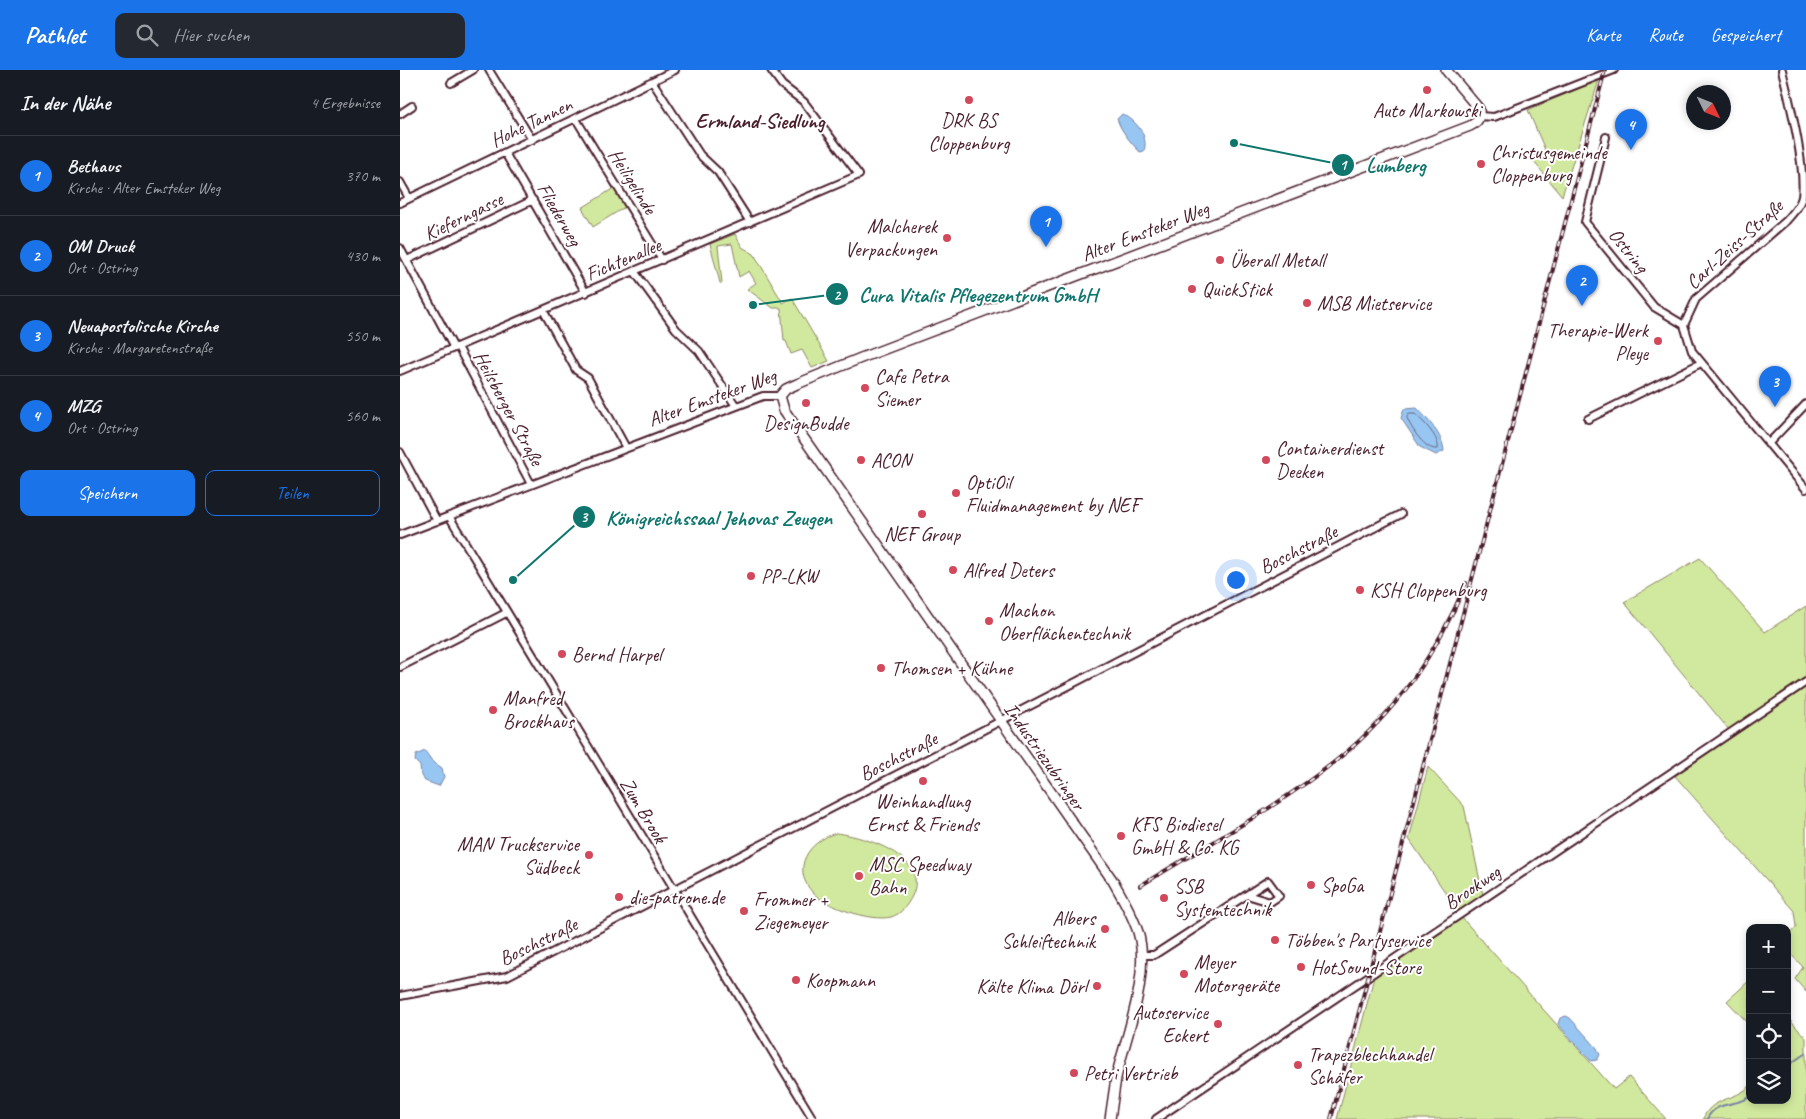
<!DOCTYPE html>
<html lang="de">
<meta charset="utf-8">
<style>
:root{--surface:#171b24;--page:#242831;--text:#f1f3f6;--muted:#9ea1a6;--line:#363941;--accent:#1a73e8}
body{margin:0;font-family:Caveat,sans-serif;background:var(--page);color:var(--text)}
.controls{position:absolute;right:15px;bottom:15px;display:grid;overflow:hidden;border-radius:10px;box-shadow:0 2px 8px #0003}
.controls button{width:45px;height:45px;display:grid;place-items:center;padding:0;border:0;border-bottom:1px solid var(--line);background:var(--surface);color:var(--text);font:25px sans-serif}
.compass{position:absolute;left:1286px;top:15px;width:45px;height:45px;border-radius:50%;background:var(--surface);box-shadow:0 2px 8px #0003;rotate:133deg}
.you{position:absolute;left:835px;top:509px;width:18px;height:18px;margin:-12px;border:4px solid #fff;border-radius:50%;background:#1a73e8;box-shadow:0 0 0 8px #1a73e833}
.badge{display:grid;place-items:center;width:32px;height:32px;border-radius:50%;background:var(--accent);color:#fff;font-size:16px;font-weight:700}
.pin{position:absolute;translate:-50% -41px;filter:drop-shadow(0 1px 2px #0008)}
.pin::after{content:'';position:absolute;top:26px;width:18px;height:15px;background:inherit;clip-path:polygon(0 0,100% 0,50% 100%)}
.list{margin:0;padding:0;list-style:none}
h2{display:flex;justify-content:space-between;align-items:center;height:65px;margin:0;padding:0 20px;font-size:21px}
h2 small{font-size:16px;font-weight:400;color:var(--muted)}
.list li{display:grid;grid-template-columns:32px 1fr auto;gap:15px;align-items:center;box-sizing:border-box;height:80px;padding:0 20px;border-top:1px solid var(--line)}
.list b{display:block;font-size:19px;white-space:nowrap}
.list p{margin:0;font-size:16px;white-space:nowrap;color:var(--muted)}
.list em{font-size:16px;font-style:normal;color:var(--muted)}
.actions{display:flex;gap:10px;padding:15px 20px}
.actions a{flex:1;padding:11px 0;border:1px solid var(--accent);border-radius:10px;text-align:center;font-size:18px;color:var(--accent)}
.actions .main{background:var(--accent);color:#fff}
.icon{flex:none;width:28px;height:28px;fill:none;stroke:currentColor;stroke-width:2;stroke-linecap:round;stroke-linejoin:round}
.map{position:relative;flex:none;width:1406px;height:1049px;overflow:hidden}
header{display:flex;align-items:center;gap:30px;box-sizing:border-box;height:70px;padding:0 25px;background:var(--accent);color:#fff}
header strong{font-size:24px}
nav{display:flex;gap:28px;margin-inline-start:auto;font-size:18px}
.search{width:350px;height:45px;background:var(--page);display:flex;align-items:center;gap:12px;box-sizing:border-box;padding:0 18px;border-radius:10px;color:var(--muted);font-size:19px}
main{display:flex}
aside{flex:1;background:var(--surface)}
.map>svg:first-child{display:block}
</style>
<header>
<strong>Pathlet</strong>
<div class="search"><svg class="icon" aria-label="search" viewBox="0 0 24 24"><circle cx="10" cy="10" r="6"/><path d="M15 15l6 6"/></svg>Hier suchen</div>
<nav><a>Karte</a><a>Route</a><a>Gespeichert</a></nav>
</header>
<main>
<aside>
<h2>In der Nähe<small>4 Ergebnisse</small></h2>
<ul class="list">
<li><span class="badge">1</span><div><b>Bethaus</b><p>Kirche · Alter Emsteker Weg</p></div><em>370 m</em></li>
<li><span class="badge">2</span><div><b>OM Druck</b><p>Ort · Ostring</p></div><em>430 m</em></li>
<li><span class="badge">3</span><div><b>Neuapostolische Kirche</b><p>Kirche · Margaretenstraße</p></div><em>550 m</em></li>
<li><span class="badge">4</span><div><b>MZG</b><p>Ort · Ostring</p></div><em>560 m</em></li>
</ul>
<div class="actions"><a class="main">Speichern</a><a>Teilen</a></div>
</aside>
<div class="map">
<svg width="1406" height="1049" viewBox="0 0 1406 1049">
<rect width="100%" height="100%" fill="#fff"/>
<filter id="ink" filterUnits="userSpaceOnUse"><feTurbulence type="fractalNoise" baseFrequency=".02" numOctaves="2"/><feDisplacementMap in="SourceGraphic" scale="10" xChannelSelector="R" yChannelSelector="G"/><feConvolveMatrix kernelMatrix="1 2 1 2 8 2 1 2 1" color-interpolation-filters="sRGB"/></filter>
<g filter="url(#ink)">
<!-- green -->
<path fill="#d1e99e" stroke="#8e8464" d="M1199,10L1162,126L1130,87L1145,80L1128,40Z
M214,118L225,137L193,157L182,138Z
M335,164L342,177L354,184L383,233L392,228L429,291L412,298L402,280L391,284L386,271H384L381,238H373L347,219L356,213L349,201L339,207L332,174L318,176L322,213H320L310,174Z
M1300,488L1365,562L1406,536V609L1329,660L1224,532Z
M1406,616V922L1395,909L1403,897L1387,880V867L1396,857L1394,841L1275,706Z
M1028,697L1064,736L1083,825L1058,841L1009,769Z
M436,763C464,766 531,787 512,826C507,836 501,844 491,847C473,852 426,837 413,823C390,798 409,771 436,763Z
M1062,848L1214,1019L1229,1007L1266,1049H937L974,907Z
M1350,910V955L1327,931Z
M1387,947L1406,968V1049H1303C1311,1027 1335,1031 1350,1016V1030H1387Z"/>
<!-- water -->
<path fill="#97c6f2" stroke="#7883a2" d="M722,44C736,50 749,66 744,81L740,82C731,73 721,61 717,49Z
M1017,338C1028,350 1043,365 1044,381L1036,385L1020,377L1001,348L1004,339Z
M25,681L32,691L42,698L44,707L39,716L25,711L21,706L20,696L15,691L16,685Z
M1166,946L1170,948L1197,978L1200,985L1197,990L1191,991L1158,954L1160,948Z"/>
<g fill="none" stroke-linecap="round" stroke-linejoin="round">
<!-- shore -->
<path stroke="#69627b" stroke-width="1" d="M1009,344H1015C1023,351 1040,368 1038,379C1025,381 1011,358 1007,348Z"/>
<!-- stream -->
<path stroke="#7883a2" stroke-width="2" d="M1387,996L1406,983
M1307,1049C1316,1030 1335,1037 1350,1027"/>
<defs>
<path id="street" d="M89,0L132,70
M1382,0C1390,33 1406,96 1402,127C1400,136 1393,143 1387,150L1296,229L1284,255L1292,281L1406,419
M252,11L300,85L318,102L350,152
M51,13L73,0
M0,44L12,36
M1079,46L1094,47L1214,0
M176,49L262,190
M1206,67L1185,152L1254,237L1284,255
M105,83L186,223
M0,112L9,128
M0,133L275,0
M0,178L54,278
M7,190L133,130
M234,201L276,259L299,281L336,336
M143,240L176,300L188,308L226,378
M58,277L131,414
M0,301L459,105L404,32L382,15L371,0
M1188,349L1301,293
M1368,374L1406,334
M0,382L37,451
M49,446L413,1049
M0,465L363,326H380
M0,597L106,543
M741,885H754L868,811L879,826L870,832L847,825
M0,926L107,906L1001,444
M756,1049L1406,612"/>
<path id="secondary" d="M710,1049C712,1035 714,1021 716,1008C726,965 751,905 738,862C732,843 722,827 713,811L384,340L380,326L386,319L397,314L461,288L1070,56C1078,52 1080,48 1079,39L1046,0"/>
</defs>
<!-- street casing -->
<use href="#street" stroke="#4a1f2b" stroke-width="10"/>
<!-- secondary casing -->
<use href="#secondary" stroke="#4a1f2b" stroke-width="12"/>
<!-- street -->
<use href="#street" stroke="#fff" stroke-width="6"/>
<!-- secondary -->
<use href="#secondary" stroke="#fff" stroke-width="9"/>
<defs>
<path id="rail" d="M740,816C805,776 878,737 938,689C995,644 1038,581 1066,513
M931,1049L1205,0"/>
</defs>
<!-- rail casing -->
<use href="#rail" stroke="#4a1f2b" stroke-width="4"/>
<!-- rail -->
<use href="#rail" stroke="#fff" stroke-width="2" stroke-dasharray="5.5" stroke-linecap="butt"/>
</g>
</g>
<!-- markers -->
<g fill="#d1495b" stroke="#fff" stroke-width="2">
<circle cx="1027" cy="20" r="5"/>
<circle cx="569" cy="30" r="5"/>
<circle cx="1081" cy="94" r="5"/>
<circle cx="547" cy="168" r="5"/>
<circle cx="820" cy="190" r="5"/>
<circle cx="792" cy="219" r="5"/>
<circle cx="907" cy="233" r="5"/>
<circle cx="1258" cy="271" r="5"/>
<circle cx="465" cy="318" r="5"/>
<circle cx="406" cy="333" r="5"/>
<circle cx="461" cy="390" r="5"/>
<circle cx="866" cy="390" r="5"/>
<circle cx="556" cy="423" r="5"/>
<circle cx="522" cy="444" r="5"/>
<circle cx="553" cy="500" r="5"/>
<circle cx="351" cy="506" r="5"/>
<circle cx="960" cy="520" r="5"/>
<circle cx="589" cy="551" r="5"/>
<circle cx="162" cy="584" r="5"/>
<circle cx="481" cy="598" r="5"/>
<circle cx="93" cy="640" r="5"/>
<circle cx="523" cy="711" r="5"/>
<circle cx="721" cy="766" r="5"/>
<circle cx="189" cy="785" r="5"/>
<circle cx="459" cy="806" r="5"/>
<circle cx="911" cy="815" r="5"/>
<circle cx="219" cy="827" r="5"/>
<circle cx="764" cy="828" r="5"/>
<circle cx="344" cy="841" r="5"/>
<circle cx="705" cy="859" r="5"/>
<circle cx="875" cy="870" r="5"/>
<circle cx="901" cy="897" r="5"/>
<circle cx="784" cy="904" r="5"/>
<circle cx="396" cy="910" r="5"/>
<circle cx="697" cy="916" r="5"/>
<circle cx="818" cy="954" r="5"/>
<circle cx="898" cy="995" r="5"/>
<circle cx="674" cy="1003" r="5"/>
</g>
<g text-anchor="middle" stroke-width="4" stroke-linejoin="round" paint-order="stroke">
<!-- poi labels -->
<g font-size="20" fill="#4a1f2b" stroke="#fff" text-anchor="start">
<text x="1027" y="47" text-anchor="middle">Auto Markowski</text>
<text x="569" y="57" text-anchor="middle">DRK BS<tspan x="569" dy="23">Cloppenburg</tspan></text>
<text x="1091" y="89">Christusgemeinde<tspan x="1091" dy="23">Cloppenburg</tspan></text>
<text x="537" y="163" text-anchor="end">Malcherek<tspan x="537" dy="23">Verpackungen</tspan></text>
<text x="830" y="197">Überall Metall</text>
<text x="802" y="226">QuickStick</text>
<text x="917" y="240">MSB Mietservice</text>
<text x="1248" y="267" text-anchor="end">Therapie-Werk<tspan x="1248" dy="23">Pleye</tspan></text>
<text x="475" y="313">Cafe Petra<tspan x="475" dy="23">Siemer</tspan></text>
<text x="406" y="360" text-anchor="middle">DesignBudde</text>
<text x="876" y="385">Containerdienst<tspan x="876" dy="23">Deeken</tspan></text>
<text x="471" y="397">ACON</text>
<text x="566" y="419">OptiOil<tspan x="566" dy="23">Fluidmanagement by NEF</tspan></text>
<text x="522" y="471" text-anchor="middle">NEF Group</text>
<text x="563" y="507">Alfred Deters</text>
<text x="361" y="513">PP-LKW</text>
<text x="970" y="527">KSH Cloppenburg</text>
<text x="599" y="547">Machon<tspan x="599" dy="23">Oberflächentechnik</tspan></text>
<text x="172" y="591">Bernd Harpel</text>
<text x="491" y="605">Thomsen + Kühne</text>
<text x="103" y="635">Manfred<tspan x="103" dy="23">Brockhaus</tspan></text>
<text x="523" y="738" text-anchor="middle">Weinhandlung<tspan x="523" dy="23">Ernst &amp; Friends</tspan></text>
<text x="731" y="761">KFS Biodiesel<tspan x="731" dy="23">GmbH &amp; Co. KG</tspan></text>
<text x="179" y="781" text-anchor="end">MAN Truckservice<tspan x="179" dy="23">Südbeck</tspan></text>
<text x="469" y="801">MSC Speedway<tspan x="469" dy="23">Bahn</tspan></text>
<text x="921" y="822">SpoGa</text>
<text x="774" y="823">SSB<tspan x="774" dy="23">Systemtechnik</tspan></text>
<text x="229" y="834">die-patrone.de</text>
<text x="354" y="836">Frommer +<tspan x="354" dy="23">Ziegemeyer</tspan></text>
<text x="695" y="855" text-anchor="end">Albers<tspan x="695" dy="23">Schleiftechnik</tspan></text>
<text x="885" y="877">Többen's Partyservice</text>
<text x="794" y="899">Meyer<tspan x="794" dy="23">Motorgeräte</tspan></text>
<text x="911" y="904">HotSound-Store</text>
<text x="406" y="917">Koopmann</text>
<text x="687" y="923" text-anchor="end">Kälte Klima Dörl</text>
<text x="808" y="949" text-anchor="end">Autoservice<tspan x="808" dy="23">Eckert</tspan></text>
<text x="908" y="991">Trapezblechhandel<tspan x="908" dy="23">Schäfer</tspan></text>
<text x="684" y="1010">Petri Vertrieb</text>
</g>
<!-- street labels -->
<g font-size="20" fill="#4a1f2b" stroke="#fff">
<text transform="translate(131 52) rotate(-26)" y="7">Hohe Tannen</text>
<text transform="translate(233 111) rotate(58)" y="7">Heiligelinde</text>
<text transform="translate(160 144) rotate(60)" y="7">Fliederweg</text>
<text transform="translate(63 146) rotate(-26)" y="7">Kieferngasse</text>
<text transform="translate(745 161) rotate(-21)" y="7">Alter Emsteker Weg</text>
<text transform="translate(1334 174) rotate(-42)" y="7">Carl-Zeiss-Straße</text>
<text transform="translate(1229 180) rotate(51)" y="7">Ostring</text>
<text transform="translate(223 189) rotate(-23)" y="7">Fichtenallee</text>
<text transform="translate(312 327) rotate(-20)" y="7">Alter Emsteker Weg</text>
<text transform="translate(109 338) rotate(62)" y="7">Heilsberger Straße</text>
<text transform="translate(898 479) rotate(-27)" y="7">Boschstraße</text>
<text transform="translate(498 686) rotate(-27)" y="7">Boschstraße</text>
<text transform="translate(645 686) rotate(55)" y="7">Industriezubringer</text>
<text transform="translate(244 740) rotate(59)" y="7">Zum Brook</text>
<text transform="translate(1072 817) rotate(-34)" y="7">Brookweg</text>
<text transform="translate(138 871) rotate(-26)" y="7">Boschstraße</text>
</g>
<!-- neighbourhood labels -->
<g font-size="21" font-weight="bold" fill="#4a1f2b" stroke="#fff">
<text x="360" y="58">Ermland-Siedlung</text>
</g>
</g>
<!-- callouts -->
<path fill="none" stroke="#0f766e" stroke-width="2" d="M834 73L943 95M353 235L437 224M113 510L184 447"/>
<g fill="#0f766e" stroke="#fff" stroke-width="2">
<circle cx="834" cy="73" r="5"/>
<circle cx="353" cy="235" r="5"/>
<circle cx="113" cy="510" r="5"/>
<circle cx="943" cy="95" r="12"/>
<circle cx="437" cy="224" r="12"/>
<circle cx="184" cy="447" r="12"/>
</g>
<g font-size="15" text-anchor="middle" font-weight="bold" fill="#fff">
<text x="943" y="100">1</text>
<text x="437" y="230">2</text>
<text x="184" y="452">3</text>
</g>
<g font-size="21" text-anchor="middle" font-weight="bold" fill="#0f766e" stroke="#fff" stroke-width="4" stroke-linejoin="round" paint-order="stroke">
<text x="996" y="102">Lumberg</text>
<text x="578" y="232">Cura Vitalis Pflegezentrum GmbH</text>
<text x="319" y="455">Königreichssaal Jehovas Zeugen</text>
</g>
</svg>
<div class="controls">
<button>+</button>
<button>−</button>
<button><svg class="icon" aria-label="locate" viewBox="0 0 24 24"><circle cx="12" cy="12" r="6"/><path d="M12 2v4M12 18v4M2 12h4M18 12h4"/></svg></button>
<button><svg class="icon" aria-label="layers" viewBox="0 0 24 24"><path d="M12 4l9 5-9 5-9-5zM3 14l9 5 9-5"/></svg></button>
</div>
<svg class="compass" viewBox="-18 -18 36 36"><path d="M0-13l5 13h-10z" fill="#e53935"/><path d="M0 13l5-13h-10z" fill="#9ea1a6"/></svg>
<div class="you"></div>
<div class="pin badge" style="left:646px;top:177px">1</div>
<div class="pin badge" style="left:1182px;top:236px">2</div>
<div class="pin badge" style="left:1375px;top:337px">3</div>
<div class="pin badge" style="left:1231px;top:80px">4</div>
</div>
</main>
